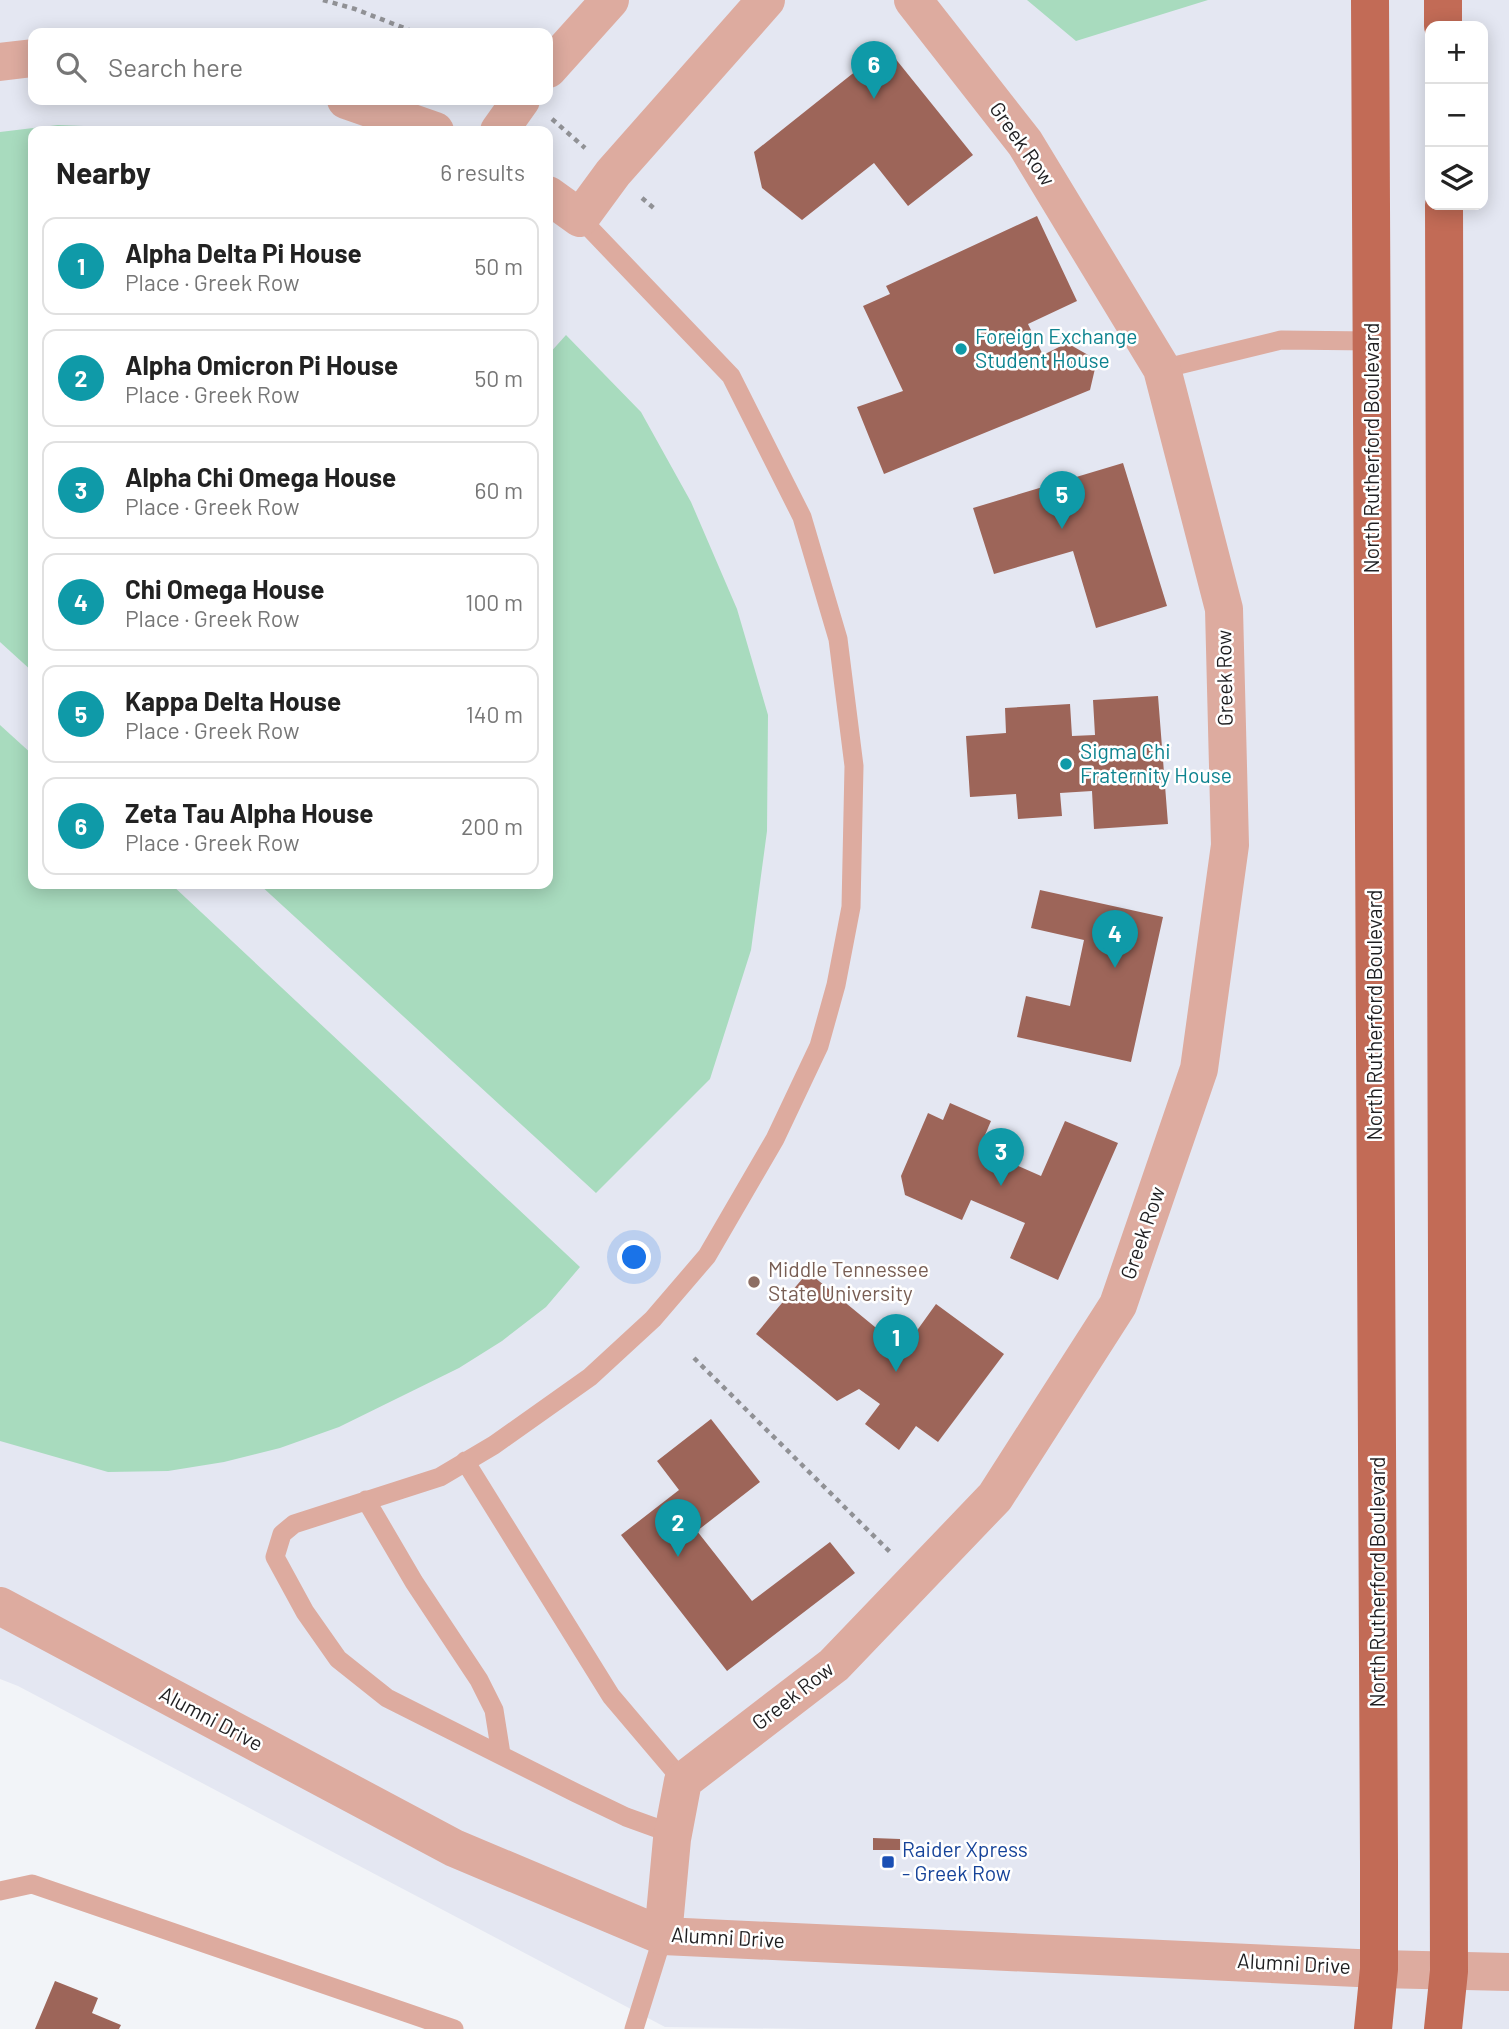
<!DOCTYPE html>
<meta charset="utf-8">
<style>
:root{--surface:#fff;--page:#f6f6f6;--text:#222;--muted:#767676;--line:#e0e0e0;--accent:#0b8043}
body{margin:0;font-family:Barlow,sans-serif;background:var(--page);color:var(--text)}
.controls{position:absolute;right:21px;top:21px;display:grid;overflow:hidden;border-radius:14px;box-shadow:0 4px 18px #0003}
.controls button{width:63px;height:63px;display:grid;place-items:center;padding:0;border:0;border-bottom:2px solid var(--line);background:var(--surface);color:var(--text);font:35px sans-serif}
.you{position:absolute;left:635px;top:1258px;width:24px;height:24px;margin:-18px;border:5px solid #fff;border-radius:50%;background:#1a73e8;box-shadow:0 0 0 10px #1a73e833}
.badge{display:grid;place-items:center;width:46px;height:46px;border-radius:50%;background:var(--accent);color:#fff;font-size:23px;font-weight:700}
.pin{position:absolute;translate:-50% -58px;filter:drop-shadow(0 2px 4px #0008)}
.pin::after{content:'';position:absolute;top:37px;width:24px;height:21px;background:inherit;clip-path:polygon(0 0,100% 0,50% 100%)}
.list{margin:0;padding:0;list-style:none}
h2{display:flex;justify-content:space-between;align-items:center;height:91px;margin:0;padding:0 28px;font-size:30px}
h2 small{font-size:23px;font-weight:400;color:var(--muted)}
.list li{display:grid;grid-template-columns:46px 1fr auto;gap:21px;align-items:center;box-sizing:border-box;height:98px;margin:0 14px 14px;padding:0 14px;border:2px solid var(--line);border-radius:14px}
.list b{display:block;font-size:26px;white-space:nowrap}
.list p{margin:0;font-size:23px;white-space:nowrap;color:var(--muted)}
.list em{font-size:23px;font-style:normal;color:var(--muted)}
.icon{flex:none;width:38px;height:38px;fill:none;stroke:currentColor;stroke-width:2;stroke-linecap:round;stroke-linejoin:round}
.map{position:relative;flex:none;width:1509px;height:2029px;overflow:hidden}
.search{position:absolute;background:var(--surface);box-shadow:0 4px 18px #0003;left:28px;top:28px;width:525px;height:77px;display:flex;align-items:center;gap:18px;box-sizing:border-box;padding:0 24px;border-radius:14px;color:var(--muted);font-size:26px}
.panel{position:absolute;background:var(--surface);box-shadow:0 4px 18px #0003;left:28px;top:126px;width:525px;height:763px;border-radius:14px}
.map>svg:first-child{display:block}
</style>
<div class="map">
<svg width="1509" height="2029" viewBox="0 0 1509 2029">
<rect width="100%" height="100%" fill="#f2f4f8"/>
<!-- built -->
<path fill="#e4e7f2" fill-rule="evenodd" d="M0,0H1509V2029H809L665,2027L18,1686L0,1679ZM1430,26H1483V205H1430ZM33,33H548V100H33ZM33,131H548V884H33Z"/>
<!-- green -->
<path fill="#a8dbbe" d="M1027,0H1208L1076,41Z
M58,125L160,129L172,131H33V672L0,642V132Z
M566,335L641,412L691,502L737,609L768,715L767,831L751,950L710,1079L596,1193L259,884H548V355Z
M0,725L33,755V884H171L580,1267L546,1307L502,1341L459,1368L339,1427L280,1448L224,1462L168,1471L108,1472L0,1441Z"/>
<!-- building -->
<path fill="#9d6559" d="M886,47L973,155L908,206L874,163L802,220L762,188L754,152Z
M1037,216L1077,301L1028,324L1043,355L1067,343L1097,360L1090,390L884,474L857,407L903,391L863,306L890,294L886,286Z
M1123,463L1167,606L1096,628L1073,551L994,574L973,508Z
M1158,696L1168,824L1094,829L1092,791L1060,793L1062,816L1018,819L1016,794L970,797L966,736L1006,733L1005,708L1070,704L1072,736L1095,735L1093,700Z
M1040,890L1163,917L1131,1062L1017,1037L1026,996L1070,1006L1084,940L1031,928Z
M950,1103L991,1121L979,1149L1041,1176L1065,1121L1118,1143L1058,1280L1010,1258L1025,1223L971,1200L962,1220L905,1195L901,1176L928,1113L943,1120Z
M808,1272L903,1350L936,1304L1004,1354L938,1442L916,1426L899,1450L865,1424L880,1404L859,1389L837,1401L756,1334Z
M711,1419L760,1482L697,1531L752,1601L830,1542L855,1573L727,1671L621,1535L679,1490L657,1461Z
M873,1838L900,1839V1850H873Z
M55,1981L98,1998L92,2013L121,2025L119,2029H35Z"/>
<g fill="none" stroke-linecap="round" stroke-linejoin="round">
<!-- path -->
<path stroke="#909195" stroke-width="4.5" stroke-dasharray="5 5" stroke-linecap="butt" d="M323,0L355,9L417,33
M552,119L585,148
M642,198L657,211
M694,1358L890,1552"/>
<!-- lane -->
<path stroke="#ddab9f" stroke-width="19" d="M580,218L731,376L802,517L838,639L854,766L851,907L836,985L819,1046L775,1139L707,1256L653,1319L590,1377L494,1445L440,1477L294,1524L282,1534L275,1557L305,1612L338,1659L387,1698L576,1793L626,1817L673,1834
M1162,369L1281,340L1372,341
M465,1461L611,1696L683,1781
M366,1500L414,1582L479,1680L494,1710L501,1754
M0,1891L32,1884L454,2029
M634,2029L663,1936"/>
<!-- street -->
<path stroke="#ddab9f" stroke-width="38" d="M0,62L33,58
M548,69L610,0
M346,100L435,131
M499,131L521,100
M548,195L580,218L613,173L766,0
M0,1606L454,1848L663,1936L1379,1969L1509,1972
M663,1936L672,1839L683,1781L834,1665L995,1497L1118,1305L1199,1069L1230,845L1224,609L1162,369L1025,143L913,0"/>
<!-- primary -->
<path stroke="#c26b56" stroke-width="38" d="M1370,0L1379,1861V1969L1373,2029
M1443,0V26
M1443,2029L1449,1971L1444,205"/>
</g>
<!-- markers -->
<g fill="#0f9aa8" stroke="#fff" stroke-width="2.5">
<circle cx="961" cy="349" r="7"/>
<circle cx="1066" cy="764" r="7"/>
</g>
<circle fill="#8d6e63" stroke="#fff" stroke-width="2.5" cx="754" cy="1282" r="7"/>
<rect fill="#1a4fb4" stroke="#fff" stroke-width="2.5" x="881" y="1855" width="14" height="14" rx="3.5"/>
<g text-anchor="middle" stroke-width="5" stroke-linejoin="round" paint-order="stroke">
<!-- street labels -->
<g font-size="21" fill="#1f1f21" stroke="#fff">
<text transform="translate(1022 144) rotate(55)" y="7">Greek Row</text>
<text transform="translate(1372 448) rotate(-90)" y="7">North Rutherford Boulevard</text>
<text transform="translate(1225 678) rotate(-91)" y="7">Greek Row</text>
<text transform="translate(1375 1015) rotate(-90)" y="7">North Rutherford Boulevard</text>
<text transform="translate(1143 1233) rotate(-71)" y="7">Greek Row</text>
<text transform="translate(1378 1582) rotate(-90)" y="7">North Rutherford Boulevard</text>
<text transform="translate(793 1696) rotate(-38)" y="7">Greek Row</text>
<text transform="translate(211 1719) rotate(28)" y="7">Alumni Drive</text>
<text transform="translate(728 1938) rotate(3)" y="7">Alumni Drive</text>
<text transform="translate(1294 1964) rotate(3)" y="7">Alumni Drive</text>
</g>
<!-- culture labels -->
<g font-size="21" fill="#0d838f" stroke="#fff" text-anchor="start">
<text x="975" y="344">Foreign Exchange<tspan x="975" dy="24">Student House</tspan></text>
<text x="1080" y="759">Sigma Chi<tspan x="1080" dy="24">Fraternity House</tspan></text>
</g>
<!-- education labels -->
<g font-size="21" fill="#785e54" stroke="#fff" text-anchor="start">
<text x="768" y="1277">Middle Tennessee<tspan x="768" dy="24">State University</tspan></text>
</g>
<!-- transit labels -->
<g font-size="21" fill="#164399" stroke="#fff" text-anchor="start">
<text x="902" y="1857">Raider Xpress<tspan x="902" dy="24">- Greek Row</tspan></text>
</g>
</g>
</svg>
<div class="controls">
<button>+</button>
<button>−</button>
<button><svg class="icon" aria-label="layers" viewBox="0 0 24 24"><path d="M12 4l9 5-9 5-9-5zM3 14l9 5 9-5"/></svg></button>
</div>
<div class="you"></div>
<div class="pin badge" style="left:896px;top:1372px;background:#0f9aa8">1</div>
<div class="pin badge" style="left:678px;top:1557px;background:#0f9aa8">2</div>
<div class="pin badge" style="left:1001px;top:1186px;background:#0f9aa8">3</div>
<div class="pin badge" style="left:1115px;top:968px;background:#0f9aa8">4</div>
<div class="pin badge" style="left:1062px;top:529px;background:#0f9aa8">5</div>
<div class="pin badge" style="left:874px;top:99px;background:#0f9aa8">6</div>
<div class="search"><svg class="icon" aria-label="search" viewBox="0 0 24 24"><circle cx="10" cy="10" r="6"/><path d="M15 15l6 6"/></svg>Search here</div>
<section class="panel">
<h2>Nearby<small>6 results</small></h2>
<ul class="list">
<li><span class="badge" style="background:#0f9aa8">1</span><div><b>Alpha Delta Pi House</b><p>Place · Greek Row</p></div><em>50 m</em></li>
<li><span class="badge" style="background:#0f9aa8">2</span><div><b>Alpha Omicron Pi House</b><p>Place · Greek Row</p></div><em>50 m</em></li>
<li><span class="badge" style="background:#0f9aa8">3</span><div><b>Alpha Chi Omega House</b><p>Place · Greek Row</p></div><em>60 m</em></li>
<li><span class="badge" style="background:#0f9aa8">4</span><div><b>Chi Omega House</b><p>Place · Greek Row</p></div><em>100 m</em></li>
<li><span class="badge" style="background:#0f9aa8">5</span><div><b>Kappa Delta House</b><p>Place · Greek Row</p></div><em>140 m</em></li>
<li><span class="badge" style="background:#0f9aa8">6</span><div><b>Zeta Tau Alpha House</b><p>Place · Greek Row</p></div><em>200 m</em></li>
</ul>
</section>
</div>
